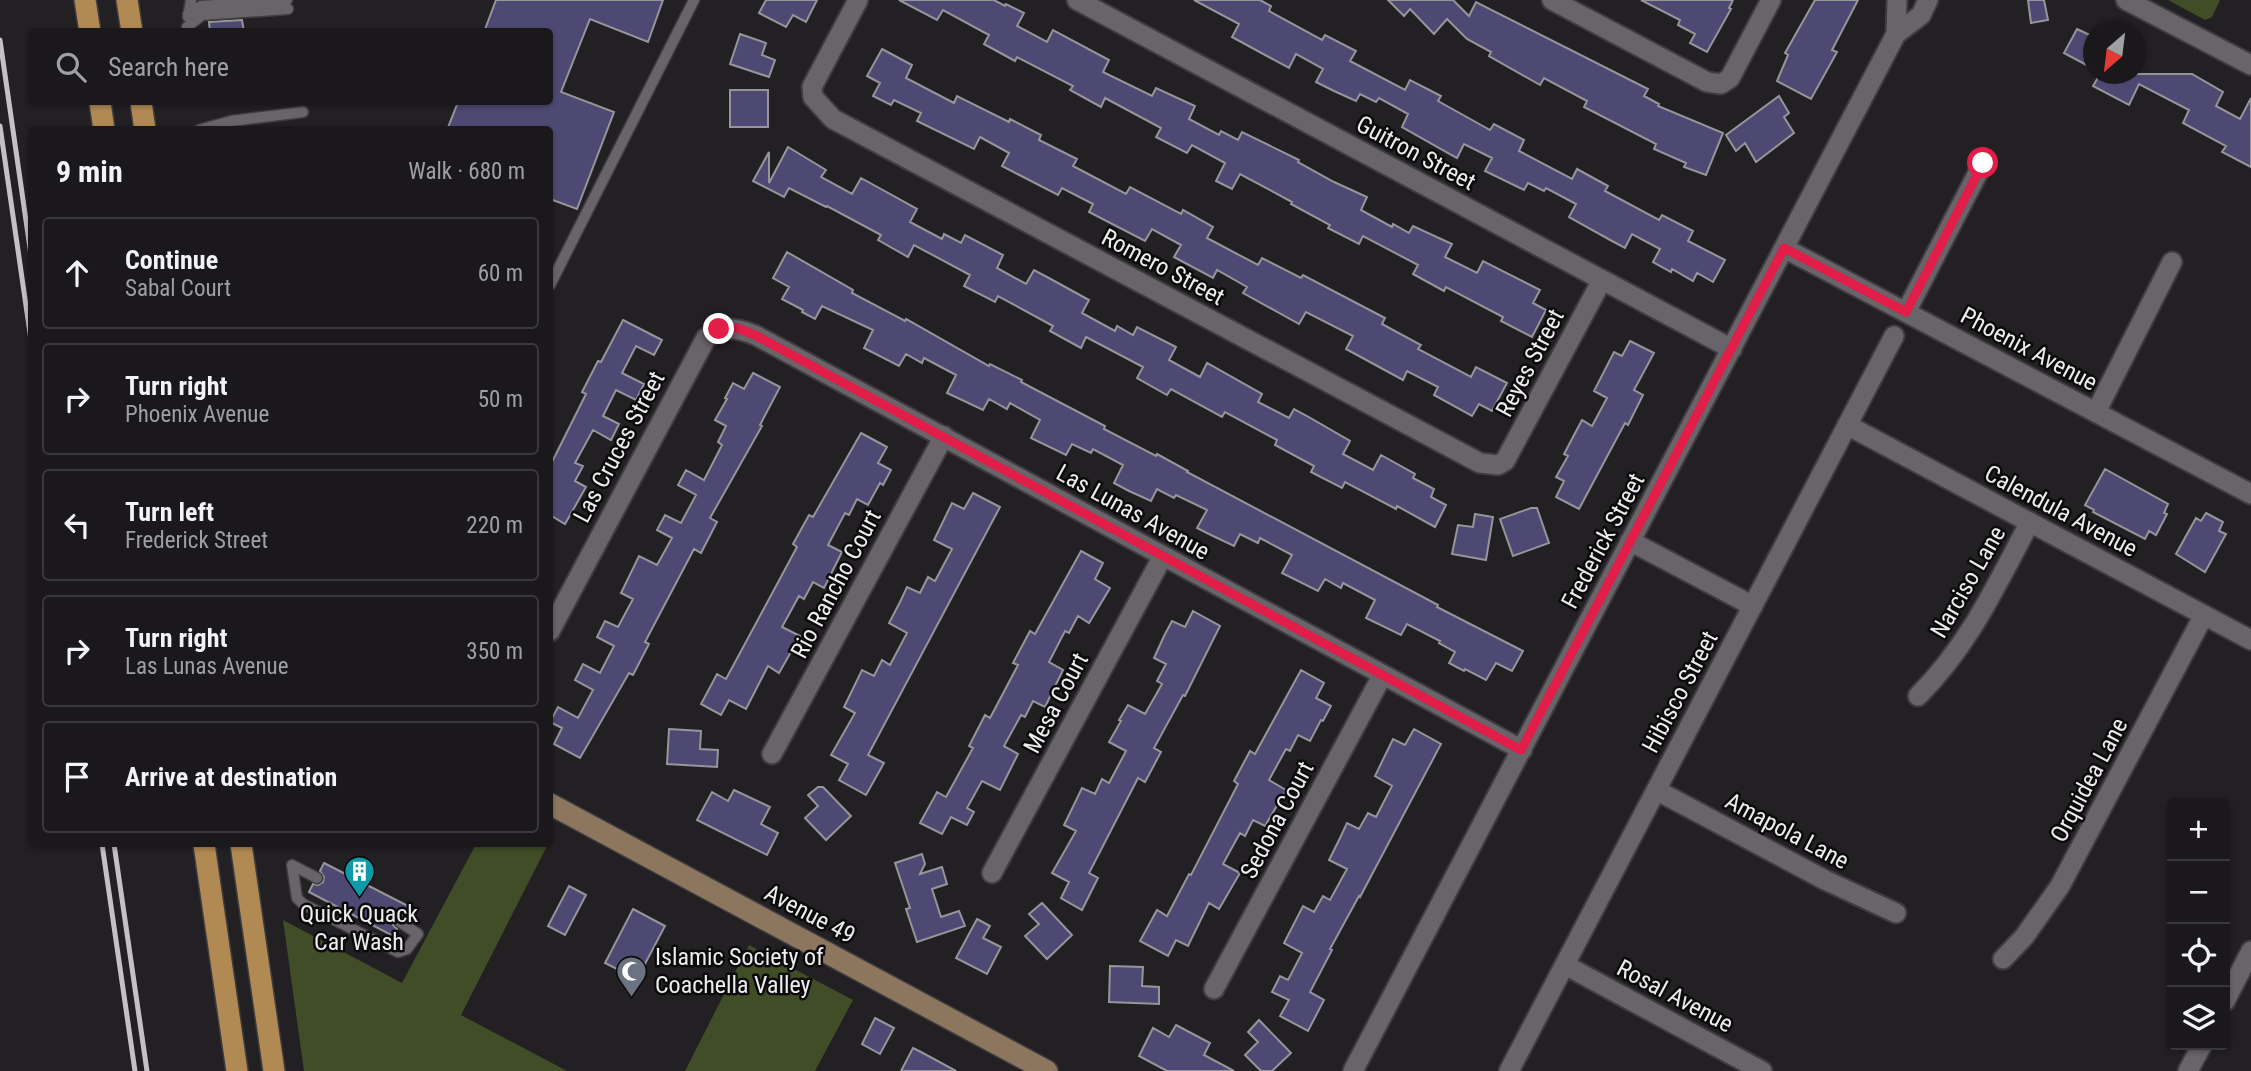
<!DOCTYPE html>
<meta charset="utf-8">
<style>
:root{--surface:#1a181b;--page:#232124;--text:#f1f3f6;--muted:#9fa0a3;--line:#38373a}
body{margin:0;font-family:"Roboto Condensed",sans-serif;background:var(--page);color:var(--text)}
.controls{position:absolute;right:21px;bottom:21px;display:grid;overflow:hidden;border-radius:7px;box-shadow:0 2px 5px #0004}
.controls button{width:63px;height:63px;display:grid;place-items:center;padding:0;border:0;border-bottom:2px solid var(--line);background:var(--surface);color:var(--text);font:35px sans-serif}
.compass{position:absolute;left:2083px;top:21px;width:63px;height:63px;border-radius:50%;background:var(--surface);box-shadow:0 2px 5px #0004;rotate:208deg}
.stop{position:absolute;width:21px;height:21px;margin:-16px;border:5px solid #e11d48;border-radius:50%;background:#fff}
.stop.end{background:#e11d48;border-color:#fff;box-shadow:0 2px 7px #0008}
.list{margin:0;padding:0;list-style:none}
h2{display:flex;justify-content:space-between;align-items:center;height:91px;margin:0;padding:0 28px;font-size:30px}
h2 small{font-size:23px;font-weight:400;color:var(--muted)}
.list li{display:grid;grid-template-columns:46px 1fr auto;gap:21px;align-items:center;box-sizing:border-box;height:112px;margin:0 14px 14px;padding:0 14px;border:2px solid var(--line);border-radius:7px}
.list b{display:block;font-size:26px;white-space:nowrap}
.list p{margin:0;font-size:23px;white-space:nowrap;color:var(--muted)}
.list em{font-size:23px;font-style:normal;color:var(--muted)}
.icon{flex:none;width:38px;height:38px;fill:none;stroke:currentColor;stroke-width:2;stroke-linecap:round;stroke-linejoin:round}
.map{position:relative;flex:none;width:2251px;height:1071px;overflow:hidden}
.search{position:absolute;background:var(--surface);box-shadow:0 2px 5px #0004;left:28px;top:28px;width:525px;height:77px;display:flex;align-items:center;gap:18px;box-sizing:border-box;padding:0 24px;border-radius:7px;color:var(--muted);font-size:26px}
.panel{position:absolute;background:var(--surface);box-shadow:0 2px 5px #0004;left:28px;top:126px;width:525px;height:721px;border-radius:7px}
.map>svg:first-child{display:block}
</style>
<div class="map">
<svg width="2251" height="1071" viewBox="0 0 2251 1071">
<rect width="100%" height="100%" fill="#232024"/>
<!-- green -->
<path fill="#404d27" d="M2168,0H2220L2212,17L2205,20Z
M476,844H548L461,1015L567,1071H304L283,920L402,983Z
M749,945L853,1000L815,1071H685Z"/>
<!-- building -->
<path fill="#4e4973" stroke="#95959a" stroke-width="2" d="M496,0H663L648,42L590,19L561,92L614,112L577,209L550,199V130H447L458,102H550V32H484Z
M766,0H817L806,22L793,15L786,27L759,13Z
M899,0H994L1005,6L1006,4L1024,13L1017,26L1047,42L1053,30L1109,60L1103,72L1152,96L1156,88L1195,106L1189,119L1219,135L1221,131L1238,140L1242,132L1299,160L1298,162L1334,182L1367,197L1361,210L1392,227L1393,224L1409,233L1413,226L1452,244L1445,257L1477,273L1483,261L1540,290L1533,303L1546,310L1532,337L1501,321L1503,317L1446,287L1444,291L1413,274L1418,265L1363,236L1359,244L1328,228L1330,225L1291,204L1292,202L1240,174L1232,189L1216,181L1225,163L1192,145L1187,153L1156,137L1161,128L1105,98L1101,107L1070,90L1073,86L1017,57L1015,61L984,44L989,35L943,10L937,20Z
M1194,0H1260L1271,6L1269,11L1322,40L1325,35L1356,51L1350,61L1405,90L1410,80L1441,96L1438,101L1490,130L1494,124L1524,140L1519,151L1572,179L1577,169L1608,186L1605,191L1659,220L1662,215L1693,231L1688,241L1725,260L1713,282L1697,273L1693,281L1672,269L1671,272L1653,262L1660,249L1632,234L1625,248L1612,241L1569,217L1576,204L1546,188L1544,191L1528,183L1524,190L1485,171L1492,158L1464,144L1457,158L1402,127L1408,114L1379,98L1376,102L1360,94L1356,101L1334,91L1316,82L1323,69L1296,54L1289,68L1232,37L1239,24Z
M1388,0H1453L1469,16L1476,2L1648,89L1644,96L1659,104L1658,106L1723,133L1706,175L1684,167L1686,163L1654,149L1656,144L1584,107L1587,101L1544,78L1540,85L1489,56L1491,52L1467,39L1447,19L1434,34L1410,9L1404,16Z
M1641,0H1733L1729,8L1731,9L1707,52L1690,43L1695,34L1678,25L1680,20Z
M1815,0H1858L1832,50L1837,52L1811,99L1777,81L1788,55L1785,53Z
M2028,0H2044L2048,20L2031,23Z
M242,20L244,32H210L209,22Z
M2077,29L2094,37V69L2064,53Z
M740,34L766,43L762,55L775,60L769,77L730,64Z
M882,49L912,65L906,78L954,103L957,96L1009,122L1010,119L1041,135L1039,140L1077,159L1073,166L1126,194L1130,187L1181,214L1183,210L1213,227L1207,238L1258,265L1262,258L1301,278L1303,275L1385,318L1382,324L1421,345L1418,349L1471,377L1476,367L1507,383L1492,411L1479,404L1472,416L1434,395L1438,387L1407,371L1403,380L1346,349L1353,336L1306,312L1299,324L1243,293L1247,287L1217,270L1213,278L1174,257L1181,245L1152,229L1145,241L1089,212L1093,204L1062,188L1058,195L1002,166L1009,153L980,137L974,149L917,121L921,113L894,100L891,105L873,96L880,83L867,76Z
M2100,74H2192L2223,92L2216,106L2240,119L2251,98V167L2222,152L2226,146L2183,123L2189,110L2139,84L2129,105L2093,86Z
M730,90H768V127H730Z
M1779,96L1789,113L1784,117L1794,133L1756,162L1745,143L1736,151L1726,135Z
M788,147L826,170L821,177L852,194L861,178L917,209L910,222L942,239L944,234L961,243L965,235L1003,255L997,268L1026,284L1034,270L1047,277L1089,300L1082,313L1115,331L1117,326L1133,335L1137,327L1176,347L1169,360L1200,377L1207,363L1262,394L1258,402L1289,418L1294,409L1307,416L1350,441L1343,454L1373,470L1381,455L1415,474L1413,478L1434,489L1431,497L1446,505L1435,527L1397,506L1396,509L1345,482L1342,488L1311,472L1314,466L1275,445L1277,440L1225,412L1222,417L1171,389L1167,395L1137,378L1143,367L1086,337L1081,348L1050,331L1053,326L998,296L995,302L964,286L970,275L914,245L908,257L878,240L881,235L827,206L826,207L789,188L784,197L753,181L769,152V183Z
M787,252L853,290L852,293L905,321L906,319L989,366L990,364L1022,380L1021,382L1105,426L1104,429L1156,456L1157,454L1188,471L1187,472L1438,605L1437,607L1523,651L1512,671L1496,663L1486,680L1465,669L1464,671L1449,663L1455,652L1439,643L1440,641L1407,624L1401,635L1366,618L1375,600L1343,583L1341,588L1325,579L1318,591L1282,573L1292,555L1260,538L1258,543L1240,534L1234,546L1213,536L1197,528L1207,510L1176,495L1174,498L1157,489L1151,501L1129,491L1114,483L1123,465L1093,449L1091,453L1072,444L1066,455L1031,438L1040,420L1010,403L1007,409L989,399L983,410L947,393L956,375L924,358L922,363L906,354L899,366L864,348L873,330L822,306L815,319L802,312L803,310L782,299L789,287L773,278Z
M623,320L662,340L654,355L636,346L622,373L644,384L636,400L616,390L603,416L619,424L611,440L593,430L575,463L583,466L575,481L586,487L565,524L550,515V466L586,394L582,392L598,361L601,362Z
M1630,341L1654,353L1634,390L1643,395L1628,425L1625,423L1579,509L1556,497L1564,481L1556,477L1568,456L1564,454L1582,420L1592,426L1607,398L1594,391L1614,352L1622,356Z
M753,373L780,387L760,425L762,426L710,518L717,522L701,553L694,549L645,642L649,644L633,675L629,673L580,758L554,744L562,728L550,722L558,707L578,718L593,690L575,680L583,664L600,673L614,646L597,637L605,621L618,627L633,599L621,593L639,556L657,565L672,538L657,530L665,515L681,523L696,495L678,485L686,470L704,480L722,445L718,442L726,426L715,420L727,399L725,398L733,383L744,389Z
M861,433L887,447L878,463L891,470L883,485L880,483L868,505L857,499L849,515L845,513L828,545L842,552L824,588L813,582L804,599L799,596L782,627L800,636L779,673L768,666L746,709L729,700L721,715L701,704L717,674L726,679L797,547L793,544L809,515L813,517Z
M2105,469L2168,504L2164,513L2167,514L2156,535L2149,531L2145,539L2093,512L2094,510L2085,505Z
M973,493L1000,507L868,755L884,763L866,795L839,780L848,764L831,755L855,713L844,707L862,670L874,676L882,660L890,665L907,633L889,623L900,602L907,587L920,593L928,577L935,581L952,549L934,540L952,503L964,509Z
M1531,508H1537L1549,543L1513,556L1500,519Z
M2206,513L2223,522L2219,531L2226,534L2205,572L2176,554L2196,518L2201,521Z
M1475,514L1493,517L1486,560L1452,554L1458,525L1473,527Z
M1081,551L1103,563L1095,579L1110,588L1089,623L1078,616L1069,633L1065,631L1049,662L1063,670L1045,707L1033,701L1025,717L1021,715L1004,746L1018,754L1000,790L982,781L967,808L974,812L967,825L951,817L942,834L920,823L937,792L946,797L973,748L969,746L985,715L990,718L1018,665L1013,663L1030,631L1035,634Z
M1193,611L1220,626L1185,696L1183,695L1154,748L1161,752L1145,782L1138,778L1089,873L1098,878L1082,910L1061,898L1069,882L1052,873L1076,831L1064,825L1082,788L1095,794L1102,779L1109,783L1126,751L1109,742L1121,721L1119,720L1128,705L1145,714L1162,684L1157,681L1166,664L1154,658L1164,636L1172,621L1185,627Z
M1301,670L1324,683L1316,698L1331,706L1323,721L1321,720L1310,741L1298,735L1290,751L1286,749L1269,780L1286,790L1265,826L1253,820L1245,836L1240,833L1223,864L1240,873L1219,909L1209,903L1188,946L1176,940L1168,956L1140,941L1157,910L1167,916L1189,874L1191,875L1238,784L1234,781L1250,751L1255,754Z
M669,729L701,731L700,749L718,750L717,767L667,764Z
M1414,729L1441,744L1360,897L1359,896L1330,949L1332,950L1310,992L1324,1000L1308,1031L1280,1016L1289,1000L1272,992L1280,976L1288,980L1302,953L1284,943L1303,906L1314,912L1323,896L1330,900L1347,869L1329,860L1340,838L1347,823L1359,829L1368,813L1376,817L1392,786L1375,776L1393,739L1405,745Z
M818,787H823L851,816L826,840L805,818L818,806L808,795Z
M734,790L770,807L761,824L778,833L767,855L697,820L712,792L728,801Z
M922,854L925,864L920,874L942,867L947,884L932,889L941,917L959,911L965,926L917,942L906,909L910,908L895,863Z
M324,863L408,906L403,915H397L394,918L393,925L397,929L393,936L309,892L313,884L318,885L323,882L324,877L320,871Z
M569,886L586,895L565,935L548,926Z
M1042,903L1072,935L1047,959L1025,936L1039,924L1029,914Z
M633,909L665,926L637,979L605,963Z
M977,919L990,926L983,938L1001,947L987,974L956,958Z
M1110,966L1143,967L1142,986L1159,987V1004L1109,1002Z
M875,1018L894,1028L880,1054L862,1044Z
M1259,1020L1291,1053L1272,1071H1261L1245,1055L1258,1042L1248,1032Z
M1176,1025L1210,1043L1204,1055L1234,1071H1167L1139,1056L1153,1028L1169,1037Z
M913,1048L921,1052L956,1071H901Z"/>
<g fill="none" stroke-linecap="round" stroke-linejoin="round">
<defs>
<path id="lane" d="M188,14L201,6L287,0
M188,17L191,0
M187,27L202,15L288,9
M199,130L231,121L303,112
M550,285L694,0
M317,878L292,865L297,898L303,904L398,952L407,949L418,934L400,922"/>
<path id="street" d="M858,0L812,87L813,97L833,119L1480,463L1498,465L1505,461L1602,280
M1077,0L1732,349
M1552,0L1707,82L1721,84L1730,78L1771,0
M2126,0L2251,65
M1896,34L1897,0
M1784,248L2251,494
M1906,312L1983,163
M2096,412L2172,262
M1847,425L2251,640
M1630,541L1753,606
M550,631L706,338C723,326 735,327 755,335L1522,750
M1918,696C1970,644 1995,587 2030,522
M772,754L944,436
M1656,790L1825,880L1896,913
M992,873L1163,556
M2003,959L2024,937L2060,886L2204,615
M1565,965L1762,1071
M1214,989L1382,676
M2225,1001L2251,951
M1353,1071L1896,34L1921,15L1928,0
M1509,1071L1894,336
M2188,1071L2202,1045"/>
<path id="secondary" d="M550,804L1047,1071"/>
<path id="primary" d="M85,0L90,32
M127,0L132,32
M100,102L104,130
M141,102L145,130
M204,844L237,1071
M241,844L274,1071"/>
</defs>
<!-- lane casing -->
<use href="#lane" stroke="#3e3c3f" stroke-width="13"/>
<!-- street casing -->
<use href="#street" stroke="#3e3c3f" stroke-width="23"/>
<!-- secondary casing -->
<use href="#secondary" stroke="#3e3c3f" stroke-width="24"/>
<!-- primary casing -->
<use href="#primary" stroke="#3e3c3f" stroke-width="24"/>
<!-- lane -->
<use href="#lane" stroke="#686469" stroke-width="10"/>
<!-- street -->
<use href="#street" stroke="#686469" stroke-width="19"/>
<!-- secondary -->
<use href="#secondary" stroke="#8c765e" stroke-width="21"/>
<!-- primary -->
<use href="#primary" stroke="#b18953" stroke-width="21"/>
<!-- rail -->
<path stroke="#c3c1c4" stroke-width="5" d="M0,40L32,262
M0,126L32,347
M102,844L135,1071
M114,844L147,1071"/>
</g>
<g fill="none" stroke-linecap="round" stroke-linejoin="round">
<!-- route -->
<path stroke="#e11d48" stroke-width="9" d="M719,329L737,328L755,335L1521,750L1784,248L1906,312L1983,163"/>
</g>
<!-- icons -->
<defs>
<symbol id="building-pin" viewBox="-11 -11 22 30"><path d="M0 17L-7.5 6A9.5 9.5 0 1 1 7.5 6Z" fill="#0f9aa8" stroke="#0c0b0c"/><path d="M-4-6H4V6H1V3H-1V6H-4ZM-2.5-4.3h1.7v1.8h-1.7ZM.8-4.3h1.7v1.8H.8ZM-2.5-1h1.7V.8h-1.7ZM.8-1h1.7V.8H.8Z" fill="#fff"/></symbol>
<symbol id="mosque-pin" viewBox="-11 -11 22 30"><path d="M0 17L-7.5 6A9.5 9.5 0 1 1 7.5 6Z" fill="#6b7280" stroke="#0c0b0c"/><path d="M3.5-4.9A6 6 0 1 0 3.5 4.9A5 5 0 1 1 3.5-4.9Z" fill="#fff"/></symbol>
</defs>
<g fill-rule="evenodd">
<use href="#building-pin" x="342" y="854" width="35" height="47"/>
<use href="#mosque-pin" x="614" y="954" width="35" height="47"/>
</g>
<g text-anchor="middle" stroke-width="5" stroke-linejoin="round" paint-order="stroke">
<!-- street labels -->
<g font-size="24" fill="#eeecef" stroke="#0c0b0c">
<text transform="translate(1416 153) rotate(28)" y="8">Guitron Street</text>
<text transform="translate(1163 267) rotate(28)" y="8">Romero Street</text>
<text transform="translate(2029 349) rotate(28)" y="8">Phoenix Avenue</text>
<text transform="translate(1530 363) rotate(-62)" y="8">Reyes Street</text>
<text transform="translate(619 447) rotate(-62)" y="8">Las Cruces Street</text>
<text transform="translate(2061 511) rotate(28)" y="8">Calendula Avenue</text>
<text transform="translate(1133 512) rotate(29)" y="8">Las Lunas Avenue</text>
<text transform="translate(1603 541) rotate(-62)" y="8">Frederick Street</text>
<text transform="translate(1968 582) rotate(-60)" y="8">Narciso Lane</text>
<text transform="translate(836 584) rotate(-62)" y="8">Rio Rancho Court</text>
<text transform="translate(1680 692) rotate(-62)" y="8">Hibisco Street</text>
<text transform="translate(1056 703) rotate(-62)" y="8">Mesa Court</text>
<text transform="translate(2089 780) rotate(-62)" y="8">Orquidea Lane</text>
<text transform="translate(1277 820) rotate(-62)" y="8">Sedona Court</text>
<text transform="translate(1787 831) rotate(28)" y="8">Amapola Lane</text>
<text transform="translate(810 914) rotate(28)" y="8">Avenue 49</text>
<text transform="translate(1675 996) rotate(28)" y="8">Rosal Avenue</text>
</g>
<!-- poi labels -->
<g font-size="24" fill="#eeecef" stroke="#0c0b0c">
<text x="359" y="922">Quick Quack<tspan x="359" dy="28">Car Wash</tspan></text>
<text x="655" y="965" text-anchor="start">Islamic Society of<tspan x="655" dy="28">Coachella Valley</tspan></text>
</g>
</g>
</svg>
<div class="controls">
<button>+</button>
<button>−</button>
<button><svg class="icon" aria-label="locate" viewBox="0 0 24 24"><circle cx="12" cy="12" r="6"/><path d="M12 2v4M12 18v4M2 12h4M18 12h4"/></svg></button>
<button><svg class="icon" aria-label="layers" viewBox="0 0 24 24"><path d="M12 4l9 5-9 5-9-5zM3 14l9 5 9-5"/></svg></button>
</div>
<svg class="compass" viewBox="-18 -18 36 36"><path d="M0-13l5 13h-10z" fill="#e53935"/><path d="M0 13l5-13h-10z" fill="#9fa0a3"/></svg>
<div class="stop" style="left:1983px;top:163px"></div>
<div class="stop end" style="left:719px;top:329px"></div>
<div class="search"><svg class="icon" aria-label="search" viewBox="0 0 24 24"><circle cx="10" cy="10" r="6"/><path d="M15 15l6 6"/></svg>Search here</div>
<section class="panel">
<h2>9 min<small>Walk · 680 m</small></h2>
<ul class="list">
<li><svg class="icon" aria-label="ahead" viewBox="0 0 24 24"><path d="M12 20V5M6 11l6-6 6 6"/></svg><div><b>Continue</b><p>Sabal Court</p></div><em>60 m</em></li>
<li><svg class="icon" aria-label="right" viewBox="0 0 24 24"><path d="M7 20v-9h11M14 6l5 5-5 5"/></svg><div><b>Turn right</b><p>Phoenix Avenue</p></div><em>50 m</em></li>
<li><svg class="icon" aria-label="left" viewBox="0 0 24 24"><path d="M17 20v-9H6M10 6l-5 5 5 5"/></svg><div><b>Turn left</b><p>Frederick Street</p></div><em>220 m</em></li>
<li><svg class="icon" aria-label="right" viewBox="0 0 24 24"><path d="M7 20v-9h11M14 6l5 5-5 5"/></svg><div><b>Turn right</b><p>Las Lunas Avenue</p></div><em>350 m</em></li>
<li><svg class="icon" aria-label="arrive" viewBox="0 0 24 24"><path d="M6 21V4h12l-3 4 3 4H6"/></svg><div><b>Arrive at destination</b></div></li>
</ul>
</section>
</div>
